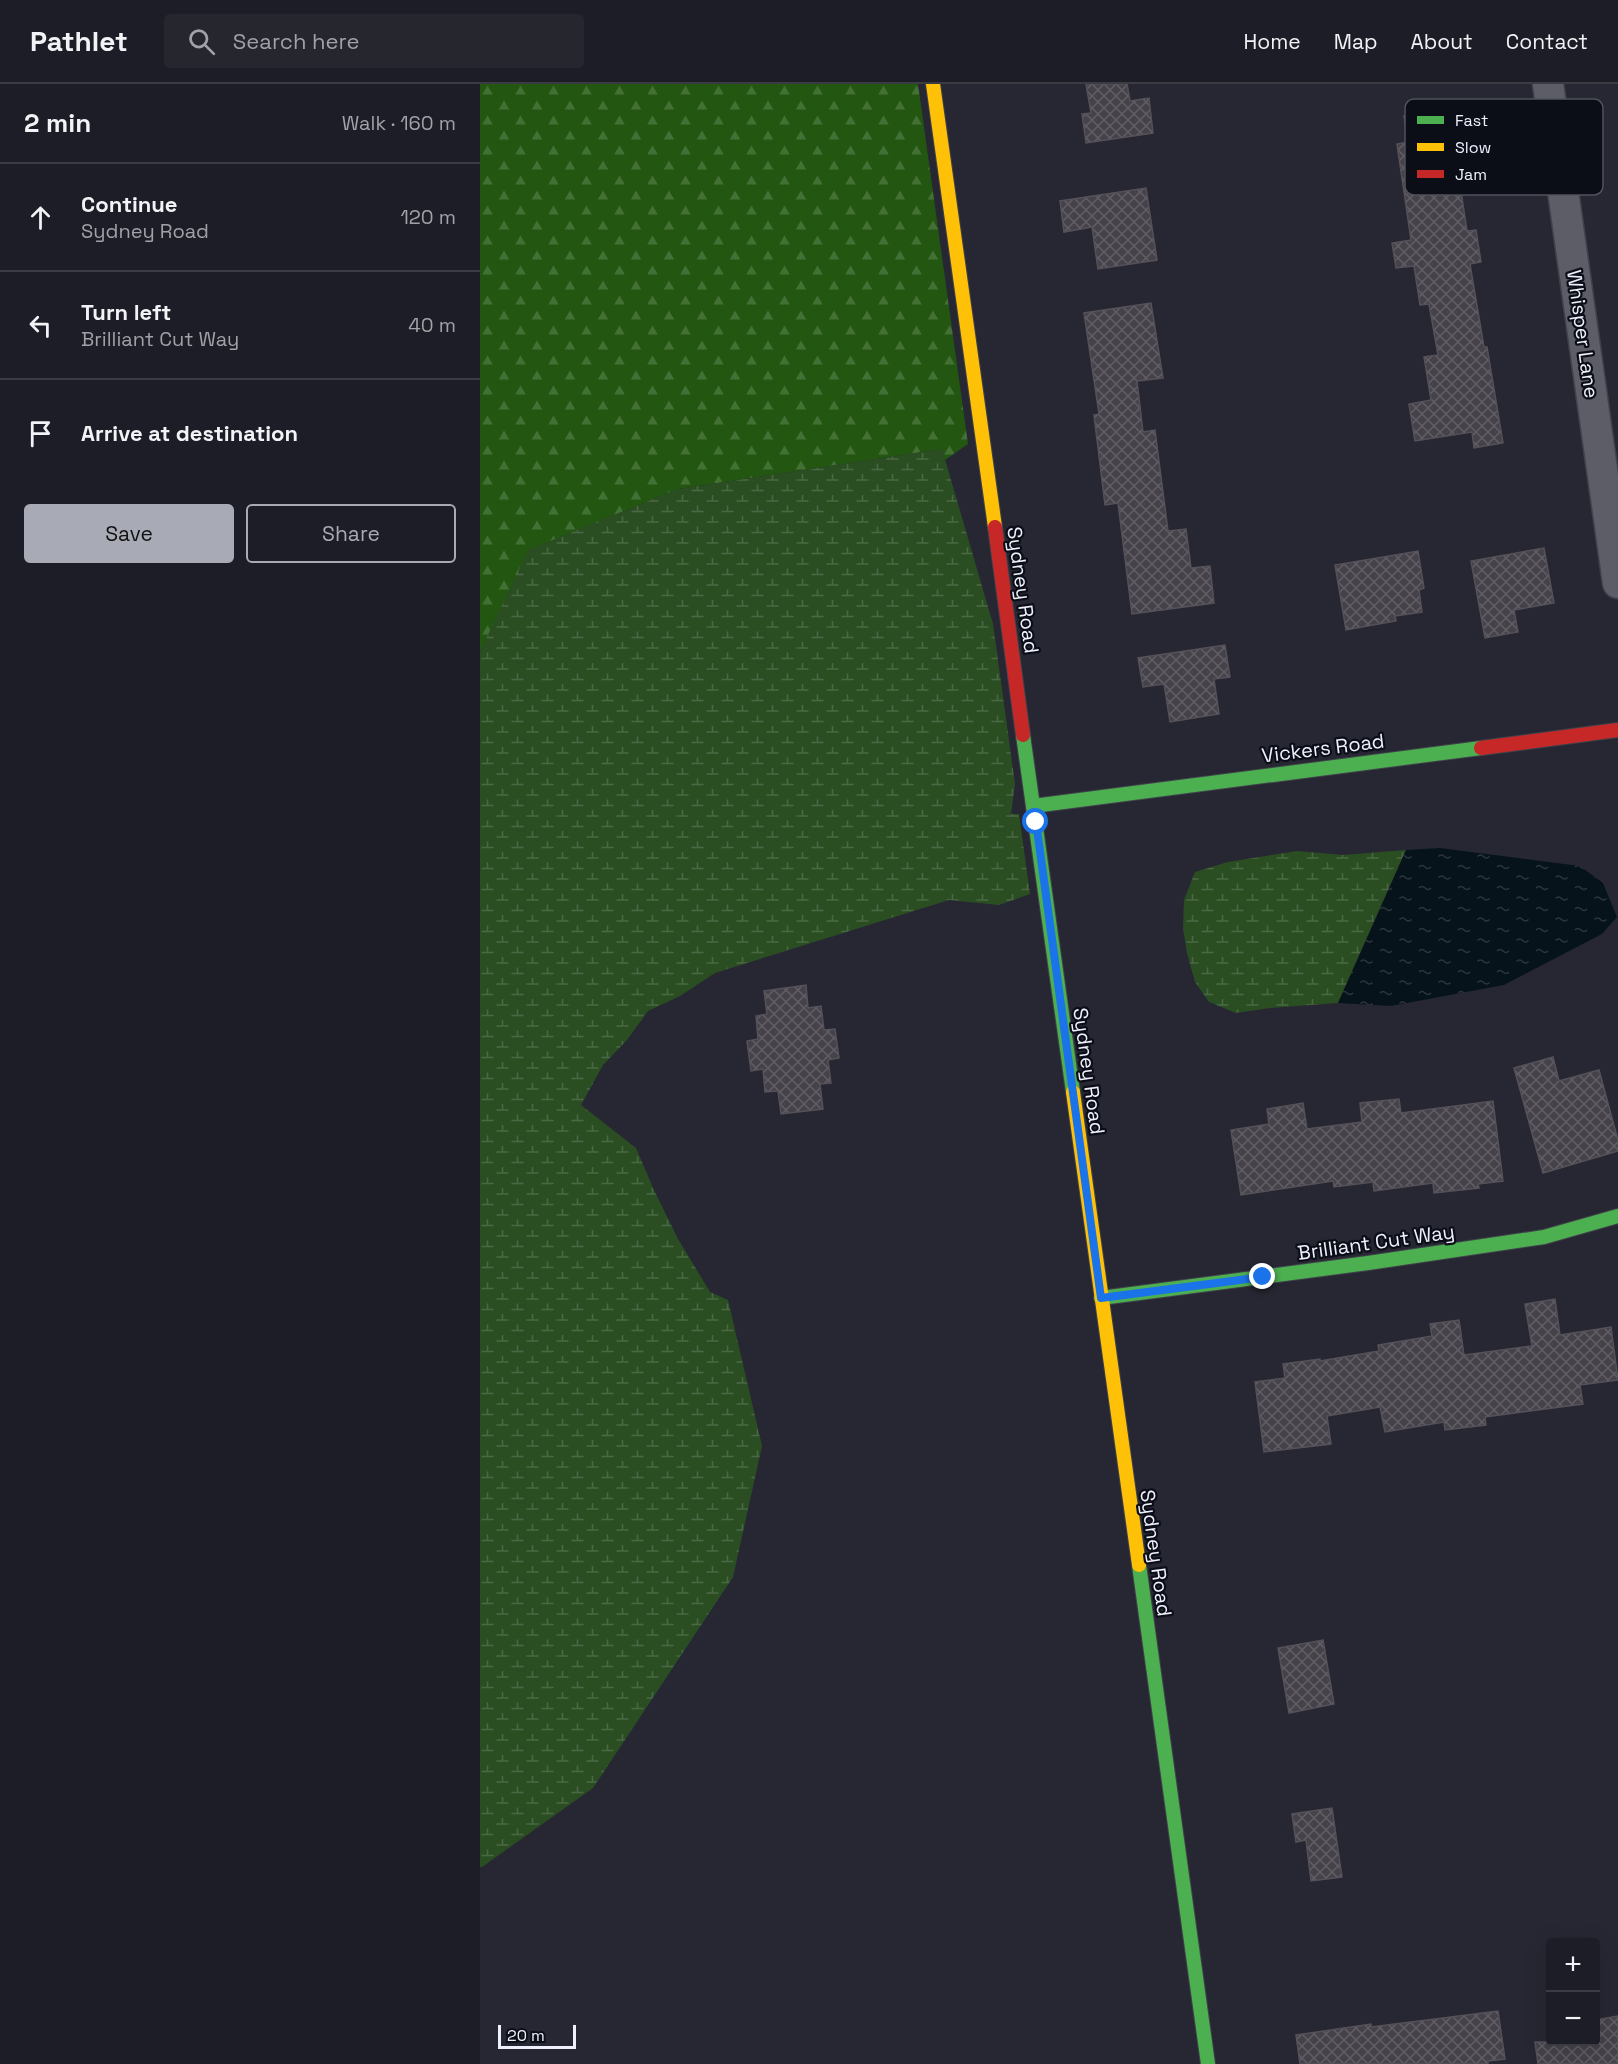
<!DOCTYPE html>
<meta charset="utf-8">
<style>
:root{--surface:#1c1d26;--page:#25262e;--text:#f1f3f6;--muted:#a0a2a7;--line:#3a3b43;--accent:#a8aab6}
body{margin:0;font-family:"Space Grotesk",sans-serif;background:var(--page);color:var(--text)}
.controls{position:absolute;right:18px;bottom:18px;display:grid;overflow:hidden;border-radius:6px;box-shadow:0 6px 24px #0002}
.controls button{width:54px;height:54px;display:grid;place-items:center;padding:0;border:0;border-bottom:2px solid var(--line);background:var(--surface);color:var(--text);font:30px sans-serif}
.scale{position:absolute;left:18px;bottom:15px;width:78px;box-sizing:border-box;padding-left:6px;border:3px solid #eef1fd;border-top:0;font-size:16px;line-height:21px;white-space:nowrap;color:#eef1fd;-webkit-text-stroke:4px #0c0e17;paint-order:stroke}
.stop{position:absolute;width:18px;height:18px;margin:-14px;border:4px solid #1a73e8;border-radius:50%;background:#fff}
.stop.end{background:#1a73e8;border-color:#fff;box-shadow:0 2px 6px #0008}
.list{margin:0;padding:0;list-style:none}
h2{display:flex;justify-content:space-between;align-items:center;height:78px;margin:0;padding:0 24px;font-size:26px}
h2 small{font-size:20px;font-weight:400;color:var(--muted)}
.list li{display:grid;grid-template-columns:39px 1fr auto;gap:18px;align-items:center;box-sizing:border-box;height:108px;padding:0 24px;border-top:2px solid var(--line)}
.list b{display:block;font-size:22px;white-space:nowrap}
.list p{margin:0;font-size:20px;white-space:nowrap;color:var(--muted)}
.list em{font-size:20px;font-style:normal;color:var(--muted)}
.actions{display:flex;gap:12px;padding:18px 24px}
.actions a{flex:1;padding:14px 0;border:2px solid var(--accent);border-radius:6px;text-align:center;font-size:21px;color:var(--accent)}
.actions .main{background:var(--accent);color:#111}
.icon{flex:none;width:33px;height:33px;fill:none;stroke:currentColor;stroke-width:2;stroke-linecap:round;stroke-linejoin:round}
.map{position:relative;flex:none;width:1138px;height:1980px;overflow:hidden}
header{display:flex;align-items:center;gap:36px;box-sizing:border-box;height:84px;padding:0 30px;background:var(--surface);border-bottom:2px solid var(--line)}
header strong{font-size:28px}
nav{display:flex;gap:33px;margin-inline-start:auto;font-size:21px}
.search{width:420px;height:54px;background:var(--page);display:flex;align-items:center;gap:15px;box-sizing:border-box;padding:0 21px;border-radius:6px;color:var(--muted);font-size:22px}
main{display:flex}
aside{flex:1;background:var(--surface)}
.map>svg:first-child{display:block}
</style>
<header>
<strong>Pathlet</strong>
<div class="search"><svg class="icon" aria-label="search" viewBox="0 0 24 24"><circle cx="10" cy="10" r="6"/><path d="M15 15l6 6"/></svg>Search here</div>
<nav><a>Home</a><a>Map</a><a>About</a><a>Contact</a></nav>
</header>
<main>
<aside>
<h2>2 min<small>Walk · 160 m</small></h2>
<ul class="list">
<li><svg class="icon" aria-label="ahead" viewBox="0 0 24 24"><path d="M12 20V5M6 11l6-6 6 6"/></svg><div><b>Continue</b><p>Sydney Road</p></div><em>120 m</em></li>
<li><svg class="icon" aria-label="left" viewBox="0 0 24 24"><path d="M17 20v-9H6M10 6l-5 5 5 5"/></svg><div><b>Turn left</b><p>Brilliant Cut Way</p></div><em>40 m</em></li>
<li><svg class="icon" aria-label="arrive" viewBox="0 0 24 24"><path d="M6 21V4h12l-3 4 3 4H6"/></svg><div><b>Arrive at destination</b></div></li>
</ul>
<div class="actions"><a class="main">Save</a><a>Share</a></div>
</aside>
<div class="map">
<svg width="1138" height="1980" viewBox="0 0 1138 1980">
<defs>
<pattern id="forest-firs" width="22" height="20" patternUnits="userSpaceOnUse" patternTransform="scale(1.5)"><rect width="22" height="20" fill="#235711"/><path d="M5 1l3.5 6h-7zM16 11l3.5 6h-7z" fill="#437035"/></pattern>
<pattern id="wetland-marsh" width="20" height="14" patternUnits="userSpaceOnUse" patternTransform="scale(1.5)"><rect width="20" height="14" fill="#2a4e22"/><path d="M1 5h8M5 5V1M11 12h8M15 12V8" fill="none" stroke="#496843"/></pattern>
<pattern id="water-ripples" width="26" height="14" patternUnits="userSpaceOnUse" patternTransform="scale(1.5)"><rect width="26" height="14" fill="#07131a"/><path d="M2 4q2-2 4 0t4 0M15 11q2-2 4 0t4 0" fill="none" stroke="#2b363c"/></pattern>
<pattern id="building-cross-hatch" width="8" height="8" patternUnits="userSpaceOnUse" patternTransform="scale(1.5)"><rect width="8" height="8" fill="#46424a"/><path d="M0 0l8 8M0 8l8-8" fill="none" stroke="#615e65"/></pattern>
</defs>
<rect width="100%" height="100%" fill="#262732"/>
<!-- forest -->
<path fill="url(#forest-firs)" d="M0,0H438L488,360L465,376L462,365L198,405L49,466L0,568Z"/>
<!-- wetland -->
<path fill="url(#wetland-marsh)" d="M462,365L513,540L535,700L531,730H539L550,810L519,821L469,816L235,889L200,912L168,927L147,956L123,981L101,1021L156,1064L173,1104L198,1155L230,1208L248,1216L282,1362L253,1493L113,1704L2,1783H0V568L48,466L198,405Z
M926,766L858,919L790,924L756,929L729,918L715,898L707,869L703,844L704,816L715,788L748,778L817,767L863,771Z"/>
<!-- water -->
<path fill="url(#water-ripples)" d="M960,764L1100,782L1123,799L1137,833L1122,850L1024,901L911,922L858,919L926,766Z"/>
<!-- building -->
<path fill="url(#building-cross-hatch)" stroke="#565159" stroke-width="1.5" d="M606,0H647L650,17L669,14L673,49L606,59L602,30L611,29Z
M978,24L984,59L974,60L987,147L996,146L1001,178L990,180L1004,263H1007L1023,359L994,364L992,348L935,357L929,320L951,316L944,273L958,271L949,220L940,221L934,182L916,184L912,159L931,156L917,60L928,58L924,32Z
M666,104L677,176L618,185L612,143L584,148L580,117Z
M671,219L683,294L657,297L663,348L675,346L688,447L706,445L711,484L730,482L734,519L652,530L638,419L625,421L614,331L619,330L604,229Z
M1064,464L1074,519L1034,526L1038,548L1005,554L991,477Z
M938,467L944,504L939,506L942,528L915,532L916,537L866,546L855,481Z
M745,561L750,593L734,595L739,630L690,638L684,600L663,603L658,574Z
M326,901L328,924L341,922L344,946L355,945L359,974L348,976L351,999L340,1000L343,1025L301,1030L298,1007L285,1008L283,985L271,987L267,957L278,955L276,932L287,930L284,907Z
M1073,973L1079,997L1119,986L1138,1056V1067L1063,1089L1034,984Z
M919,1015L921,1029L1013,1017L1023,1097L998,1100L999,1104L954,1109L953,1099L894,1107L893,1098L854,1103L853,1097L761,1111L751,1046L789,1040L787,1025L823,1019L827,1045L882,1038L880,1019Z
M1075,1215L1080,1251L1131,1243L1138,1296L1100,1301L1103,1320L1005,1333L1006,1341L965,1346L964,1338L905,1348L900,1323L847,1332L851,1360L784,1368L775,1298L805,1294L803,1280L840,1275V1277L899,1267L898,1261L952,1252L950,1240L979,1236L984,1271L1052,1262L1045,1220Z
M843,1556L854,1620L809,1629L798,1564Z
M852,1724L862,1793L831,1797L826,1756L816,1758L812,1730Z
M1018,1927L1025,1975L1008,1977V1980H820L816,1951L891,1940V1943Z
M1138,1932V1980H1058L1055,1958H1116V1936Z"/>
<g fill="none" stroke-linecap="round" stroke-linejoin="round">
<defs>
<path id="street" d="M1068,0L1138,499"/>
<path id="fast" d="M543,651L593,1008
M553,722L1001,664
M621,1214L888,1179L1064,1153L1138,1132
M659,1481L728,1980"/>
<path id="slow" d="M453,0L515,443
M593,1008L659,1481"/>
<path id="jam" d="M515,443L543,651
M1001,664L1138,646"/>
</defs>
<!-- street casing -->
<use href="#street" stroke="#40424b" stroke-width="33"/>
<!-- fast casing -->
<use href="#fast" stroke="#40424b" stroke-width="16"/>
<!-- slow casing -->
<use href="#slow" stroke="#40424b" stroke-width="16"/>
<!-- jam casing -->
<use href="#jam" stroke="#40424b" stroke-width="16"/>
<!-- street -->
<use href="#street" stroke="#5c5d67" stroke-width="30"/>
<!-- fast -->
<use href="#fast" stroke="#4caf50" stroke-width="14"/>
<!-- slow -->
<use href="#slow" stroke="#ffc107" stroke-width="14"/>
<!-- jam -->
<use href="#jam" stroke="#c62828" stroke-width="14"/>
</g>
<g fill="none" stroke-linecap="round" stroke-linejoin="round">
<!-- route -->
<path stroke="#1a73e8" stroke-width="8" d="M556,738L621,1214L783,1193"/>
</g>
<g text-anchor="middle" stroke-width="4.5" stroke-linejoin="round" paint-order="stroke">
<!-- street labels -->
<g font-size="20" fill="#eef1fd" stroke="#0c0e17">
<text transform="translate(1103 250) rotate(82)" y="7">Whisper Lane</text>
<text transform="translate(543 506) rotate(82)" y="7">Sydney Road</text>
<text transform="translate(843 664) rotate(-7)" y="7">Vickers Road</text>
<text transform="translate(609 987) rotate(82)" y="7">Sydney Road</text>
<text transform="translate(896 1158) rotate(-8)" y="7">Brilliant Cut Way</text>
<text transform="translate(676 1469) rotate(82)" y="7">Sydney Road</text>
</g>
</g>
<!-- legend -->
<rect x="925" y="15" width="198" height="96" rx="9" fill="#0c0e17" stroke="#50525c" stroke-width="1.5"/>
<rect x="937" y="32" width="27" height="8" fill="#4caf50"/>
<rect x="937" y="59" width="27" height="8" fill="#ffc107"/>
<rect x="937" y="86" width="27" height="8" fill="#c62828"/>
<g font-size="16" fill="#eef1fd">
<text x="975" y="42">Fast</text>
<text x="975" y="69">Slow</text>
<text x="975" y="96">Jam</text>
</g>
</svg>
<div class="controls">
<button>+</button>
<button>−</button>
</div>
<div class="scale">20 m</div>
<div class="stop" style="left:556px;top:738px"></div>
<div class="stop end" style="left:783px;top:1193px"></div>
</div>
</main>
